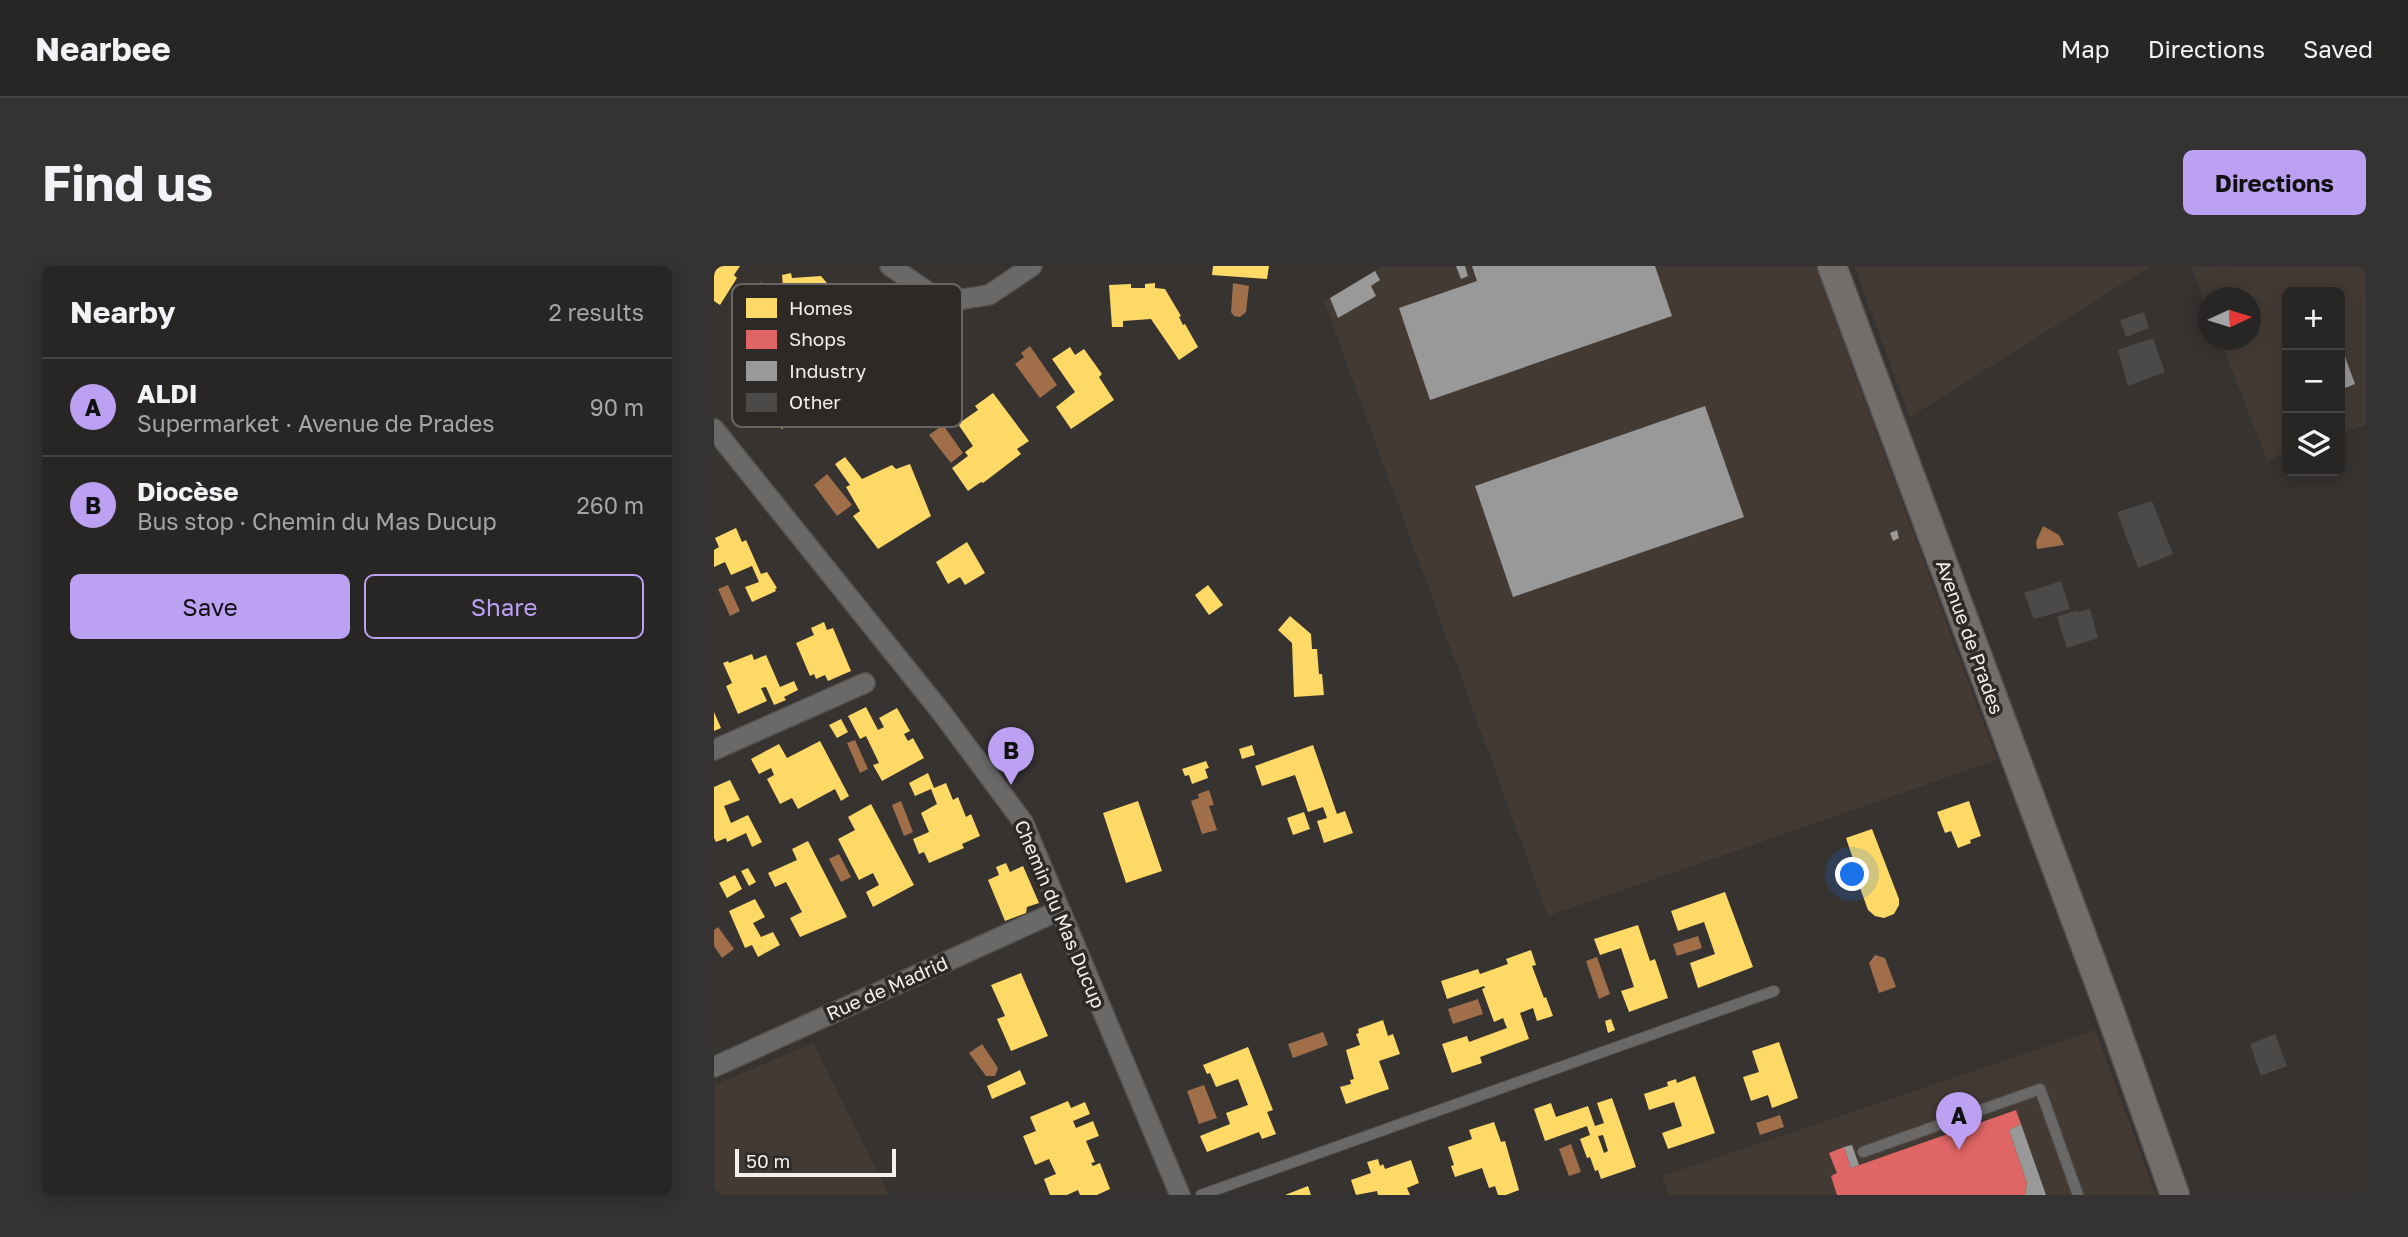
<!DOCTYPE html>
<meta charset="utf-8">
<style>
:root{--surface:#282625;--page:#343232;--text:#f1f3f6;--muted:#a5a5a7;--line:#444342;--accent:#bca0f2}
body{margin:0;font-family:"Golos Text",sans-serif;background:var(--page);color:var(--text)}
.controls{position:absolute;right:21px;top:21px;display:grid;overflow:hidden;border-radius:10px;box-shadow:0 4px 18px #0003}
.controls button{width:63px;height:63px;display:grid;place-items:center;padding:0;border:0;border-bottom:2px solid var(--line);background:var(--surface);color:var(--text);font:35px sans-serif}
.compass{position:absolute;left:1484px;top:21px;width:63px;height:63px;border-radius:50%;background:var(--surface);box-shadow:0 4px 18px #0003;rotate:86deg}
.scale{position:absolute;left:21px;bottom:18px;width:161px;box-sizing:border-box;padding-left:7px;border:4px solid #f2efed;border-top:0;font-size:19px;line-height:24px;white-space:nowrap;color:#f2efed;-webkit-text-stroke:5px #2d2926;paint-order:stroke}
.you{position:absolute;left:1139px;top:609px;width:24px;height:24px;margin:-18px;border:5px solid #fff;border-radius:50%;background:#1a73e8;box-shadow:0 0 0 10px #1a73e833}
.badge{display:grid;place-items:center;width:46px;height:46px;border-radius:50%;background:var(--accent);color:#111;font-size:23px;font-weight:700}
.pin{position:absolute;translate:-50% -58px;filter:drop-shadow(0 2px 4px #0008)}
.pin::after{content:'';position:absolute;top:37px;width:24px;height:21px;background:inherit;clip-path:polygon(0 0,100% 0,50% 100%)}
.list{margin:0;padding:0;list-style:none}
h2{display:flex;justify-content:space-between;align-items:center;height:91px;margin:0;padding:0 28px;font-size:30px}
h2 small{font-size:23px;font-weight:400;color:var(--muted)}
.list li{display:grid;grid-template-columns:46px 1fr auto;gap:21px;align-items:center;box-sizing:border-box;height:98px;padding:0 28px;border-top:2px solid var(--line)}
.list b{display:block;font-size:26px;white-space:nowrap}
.list p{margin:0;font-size:23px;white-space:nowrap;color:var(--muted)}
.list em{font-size:23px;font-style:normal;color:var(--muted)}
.actions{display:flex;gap:14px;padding:21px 28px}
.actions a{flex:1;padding:16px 0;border:2px solid var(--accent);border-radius:10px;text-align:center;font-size:24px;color:var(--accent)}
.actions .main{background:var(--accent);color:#111}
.icon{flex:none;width:38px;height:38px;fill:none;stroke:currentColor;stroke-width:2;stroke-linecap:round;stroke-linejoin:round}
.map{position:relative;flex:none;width:1652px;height:929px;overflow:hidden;border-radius:10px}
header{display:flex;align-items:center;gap:42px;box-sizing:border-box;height:98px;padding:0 35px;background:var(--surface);border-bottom:2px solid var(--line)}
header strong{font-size:33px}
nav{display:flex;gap:38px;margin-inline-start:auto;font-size:24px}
.intro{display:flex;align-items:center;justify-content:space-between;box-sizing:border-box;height:168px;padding:0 42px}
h1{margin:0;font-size:49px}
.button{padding:18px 32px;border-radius:10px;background:var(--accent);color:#111;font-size:24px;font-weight:700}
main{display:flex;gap:42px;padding:0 42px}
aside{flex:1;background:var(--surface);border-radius:10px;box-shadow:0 4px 18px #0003}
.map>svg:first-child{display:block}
</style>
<header>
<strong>Nearbee</strong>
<nav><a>Map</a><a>Directions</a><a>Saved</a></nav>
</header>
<div class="intro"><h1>Find us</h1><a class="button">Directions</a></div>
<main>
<aside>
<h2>Nearby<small>2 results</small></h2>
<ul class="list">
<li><span class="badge">A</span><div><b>ALDI</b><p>Supermarket · Avenue de Prades</p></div><em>90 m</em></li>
<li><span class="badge">B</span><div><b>Diocèse</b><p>Bus stop · Chemin du Mas Ducup</p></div><em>260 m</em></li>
</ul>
<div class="actions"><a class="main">Save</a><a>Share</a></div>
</aside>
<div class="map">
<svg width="1652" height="929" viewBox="0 0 1652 929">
<rect width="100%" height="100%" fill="#363331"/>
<!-- built -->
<path fill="#433a34" d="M668,0H1101L1283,494L834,650L610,35Z
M1140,0H1437L1196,151Z
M1477,0H1652V159L1626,168V26H1573V187L1553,194L1506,74H1536V32H1494V44Z
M1381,764L1442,929H954L948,910Z
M99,777L175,929H0V819Z"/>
<!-- water -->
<path fill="#a06f4a" d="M46,16L60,24L51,42L58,55L42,64L31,43Z
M519,17L535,20L532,46L526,51L520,50L517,46Z
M316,80L343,119L326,132L301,98L310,91L307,87Z
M229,159L249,187L237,197L215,169Z
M113,208L138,239L123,250L100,219Z
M1329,260L1345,269L1350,279L1323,283L1322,276Z
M14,319L26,345L16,350L4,323Z
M141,474L154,503L146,507L133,477Z
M495,524L500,539L495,540L503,564L488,568L477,535L485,532L484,528Z
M187,535L199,566L190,570L178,539Z
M125,588L137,611L127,616L115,593Z
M4,661L20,683L8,692L0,680V664Z
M984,670L988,682L963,690L959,678Z
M1161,689L1171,692L1182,721L1165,727L1155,697Z
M883,691L896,728L885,733L872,695Z
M764,733L769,748L739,758L734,743Z
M609,766L614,779L579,792L574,778Z
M268,778L284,802L281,810H272L255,787Z
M490,819L503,852L485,858L473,825Z
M1066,849L1070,861L1046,869L1042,857Z
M857,878L867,906L855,910L845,883Z"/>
<!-- homes -->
<path fill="#ffd966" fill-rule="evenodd" d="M0,0H26L20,9L23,12L6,39L0,35Z
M499,0H555L553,13L498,9Z
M77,7L78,12L107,10L148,59L160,58L163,75L139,78L133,83L121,69L126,64L94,30L70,32L68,9Z
M441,17V22L451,23L467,50L465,51L469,59L471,58L484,81L465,94L437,53L409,55V61H398L395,19L417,18V22H431V18Z
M356,81L361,89L370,83L388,108L385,111L400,134L357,163L342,141L361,126L338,93Z
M75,89L88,105L96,98L112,120L104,126L116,144L103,154L98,146L86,156L82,152L68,163L52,141L77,121L60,101Z
M279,127L315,175L303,183L307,188L269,217L267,216L254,225L238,202L254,190L251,186L259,180L244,158L264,144L261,140Z
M131,191L148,213L178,199L182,203L196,198L217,250L164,283L139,250L146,245L132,221L136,219L121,198Z
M22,262L28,276L32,274L47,308L53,306L63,322L61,323L62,325L38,336L31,321L45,316L38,300L17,309L11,296L0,301V284L5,281L1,272Z
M253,276L271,307L251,319L246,311L234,318L222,296Z
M494,319L509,339L495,349L481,329Z
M576,350L597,368L598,383H603L605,408H608L610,429L580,431L578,377L564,364Z
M110,356L113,364L119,362L137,405L114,415L111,409L102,413L100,408L96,410L82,377L100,369L97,362Z
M38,388L40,394L52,389L66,421L80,415L84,424L70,431L72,434L60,439L52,421L47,422L53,435L24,448L12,420L18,417L9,397L14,395L15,397Z
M152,441L164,464L170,461L165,452L183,442L196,465L190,468L194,475L199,472L210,492L168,515L159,499L165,497L152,470L146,473L134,450Z
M0,446L7,462L0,465Z
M127,453L134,466L123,472L115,459Z
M106,475L135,530L127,535L121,523L84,543L78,532L66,538L53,513L60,509L57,502L45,508L37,493L65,478L73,492Z
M538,479L541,489L528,493L525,483Z
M599,479L623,548L631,545L639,567L610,577L603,555L613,552L609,541L594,546L581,509L548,520L541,500Z
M492,495L495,502L491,503L494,512L478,518L475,509L471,510L468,503Z
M214,507L220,522L232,517L239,534L244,531L252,551L257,548L266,570L248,578L250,582L215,597L210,586L205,588L199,573L215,566L207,547L223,538L217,523L201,530L195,517Z
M16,514L26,534L10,540L17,557L34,549L48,576L38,581L32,567L13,576L12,572L2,576L0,572V521Z
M424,535L448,605L412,617L389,547Z
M1255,535L1267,570L1256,574L1257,577L1244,582L1237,565L1231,567L1223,546Z
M157,538L200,619L159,641L152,626L165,619L159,607L145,614L124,573L141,564L134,551Z
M590,546L596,563L579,569L573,552Z
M1158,563L1185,633V639L1180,648L1170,652L1161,650L1154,644L1136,594L1139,593L1132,572Z
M94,575L133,651L86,671L76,652L88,646L72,616L61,621L54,607L83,594L78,583Z
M292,597L296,606L309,600L325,637L313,641L312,647L291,655L274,614L285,609L282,601Z
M34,602L42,616L35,620L27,605Z
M21,609L28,623L13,632L5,617Z
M1011,626L1039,701L984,722L976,697L1001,688L990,656L964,665L957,645Z
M41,633L51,651L39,657L47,671L59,666L66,679L44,691L38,679L31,682L15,645Z
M924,659L936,695L941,693L954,732L915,746L907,725L920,721L907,682L886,689L880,673Z
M817,684L822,699L818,700L830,732L832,731L839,750L823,755L819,742L806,747L815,773L766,791L768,797L738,807L728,778L753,770L755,776L793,762L789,752L780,756L768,723L771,722L770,720L733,733L727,715L764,703L766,708L794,698L792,693Z
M307,707L334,770L297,785L283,753L291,750L277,719Z
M897,753L901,764L894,767L891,755Z
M669,754L674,770L679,768L686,788L665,795L675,823L632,838L626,821L637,818L636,814L640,813L632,784L646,779L642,768L645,767L644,763Z
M1065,776L1084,832L1058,842L1054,829L1037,835L1029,811L1045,806L1038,785Z
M534,781L559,844L553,846L562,868L548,873L545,866L493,886L486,870L516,858L512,847L534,839L524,813L502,821L496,807L493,808L489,799Z
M306,804L312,818L278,833L273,820Z
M981,810L1001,867L954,883L948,867L968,860L960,836L935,844L930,828L954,820L953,816L962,813L963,817Z
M898,832L922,901L887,913L884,904L881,905L876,891L873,892L866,873L876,869L873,860L831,875L820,843L837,837L842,851L874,840L881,860L890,857L883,837ZM889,869L894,885L890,887L884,870Z
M354,835L357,842L371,836L376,848L359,855L362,862L379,855L385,870L372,875L381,896L377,897L379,900L386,897L396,923L383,929H366L364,924L353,929H336L330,913L342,908L335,893L321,899L309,870L322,865L316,851Z
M780,856L787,876L791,875L805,924L792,929H784L781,920L775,922L768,902L741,911L737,900L740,899L734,881L758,873L755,864Z
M664,893L666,900L669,898L671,903L697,894L705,917L693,922L696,929H664L663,925L642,929L637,914L657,907L653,896Z
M594,920L597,929H571Z"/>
<!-- shops -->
<path fill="#e06666" d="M1302,844L1307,858L1295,864L1313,917L1311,929H1123L1117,910L1123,907L1115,887L1130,881L1137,902Z"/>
<!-- industry -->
<path fill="#999" d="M742,0H751L754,10L747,13Z
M758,0H941L958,50L716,134L685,42L763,15Z
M661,5L666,14L657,20L662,30L624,52L616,32Z
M1626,77L1641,118L1626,124Z
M991,140L1030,251L799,331L761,220Z
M1183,264L1185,272L1179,275L1176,267Z
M1307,858L1332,929H1311L1313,917L1295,864Z
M1138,879L1145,899L1137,902L1130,881Z"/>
<!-- building -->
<path fill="#4c4a48" d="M1430,46L1435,62L1412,71L1406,54Z
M1439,72L1451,106L1414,120L1404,84Z
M1438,235L1459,288L1424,302L1403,246Z
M1347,315L1356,343L1320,353L1310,327Z
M1376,343L1384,372L1353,382L1343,351L1363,344L1364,346Z
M1561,768L1573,800L1547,810L1536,778Z"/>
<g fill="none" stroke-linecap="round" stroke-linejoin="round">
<defs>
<path id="lane" d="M1149,886L1326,823L1364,929
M487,929L1060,725"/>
<path id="street" d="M176,0L220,30L243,34L275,29L318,0
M178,141L243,34
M0,163L228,447L309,556L466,929
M0,484L151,417
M0,801L346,644"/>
<path id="secondary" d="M1118,0L1395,743L1461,929"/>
</defs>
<!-- lane casing -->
<use href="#lane" stroke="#545250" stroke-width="12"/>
<!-- street casing -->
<use href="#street" stroke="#545250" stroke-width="22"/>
<!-- secondary casing -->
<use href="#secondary" stroke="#545250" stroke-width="31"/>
<!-- lane -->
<use href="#lane" stroke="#6b6968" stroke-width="10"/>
<!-- street -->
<use href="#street" stroke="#6b6968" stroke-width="19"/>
<!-- secondary -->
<use href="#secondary" stroke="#726e6b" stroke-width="28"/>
</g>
<g text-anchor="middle" stroke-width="7" stroke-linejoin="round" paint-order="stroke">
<!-- street labels -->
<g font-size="19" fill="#f2efed" stroke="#2d2926">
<text transform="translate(1256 371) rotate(70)" y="7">Avenue de Prades</text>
<text transform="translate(346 648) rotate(67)" y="7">Chemin du Mas Ducup</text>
<text transform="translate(173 722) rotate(-24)" y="7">Rue de Madrid</text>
</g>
</g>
<!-- legend -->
<rect x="18" y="18" width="230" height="143" rx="10" fill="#2d2926" stroke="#686462" stroke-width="2"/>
<rect x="32" y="32" width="31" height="20" fill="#ffd966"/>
<rect x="32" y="64" width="31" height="19" fill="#e06666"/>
<rect x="32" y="95" width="31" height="20" fill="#999"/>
<rect x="32" y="127" width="31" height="19" fill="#4c4a48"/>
<g font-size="19" fill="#f2efed">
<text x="75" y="49">Homes</text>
<text x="75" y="80">Shops</text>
<text x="75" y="112">Industry</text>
<text x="75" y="143">Other</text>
</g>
</svg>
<div class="controls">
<button>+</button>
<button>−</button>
<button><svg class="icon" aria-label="layers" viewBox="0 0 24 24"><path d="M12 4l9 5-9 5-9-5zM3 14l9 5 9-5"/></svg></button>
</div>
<svg class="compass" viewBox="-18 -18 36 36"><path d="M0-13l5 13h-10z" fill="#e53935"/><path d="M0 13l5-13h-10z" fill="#a5a5a7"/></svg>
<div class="scale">50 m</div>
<div class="you"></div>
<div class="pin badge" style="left:1245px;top:884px">A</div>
<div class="pin badge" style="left:297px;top:519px">B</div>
</div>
</main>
